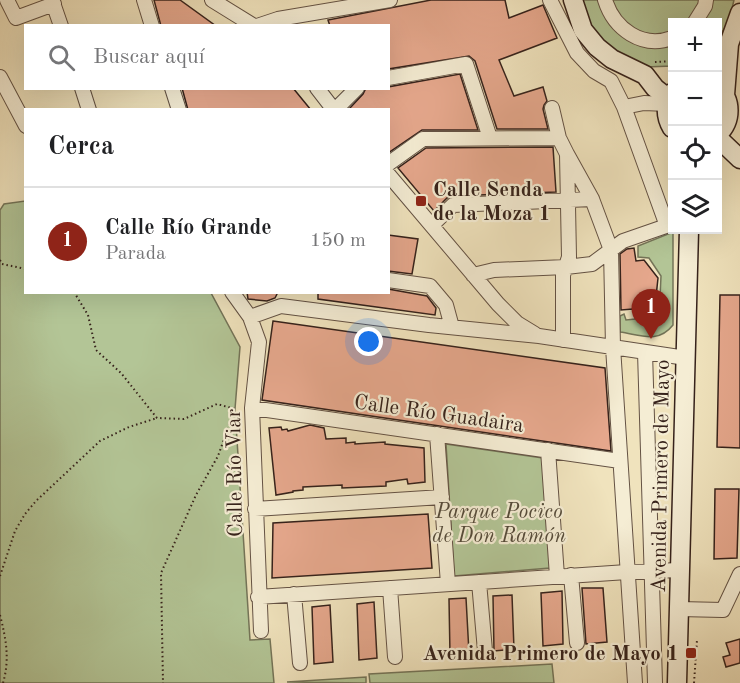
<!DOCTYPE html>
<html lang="es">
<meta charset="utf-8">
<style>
:root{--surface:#fff;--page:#f6f6f6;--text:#202124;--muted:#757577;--line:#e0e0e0;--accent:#8f2418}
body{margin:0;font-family:"Old Standard TT",serif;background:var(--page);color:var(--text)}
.controls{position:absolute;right:18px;top:18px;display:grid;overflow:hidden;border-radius:0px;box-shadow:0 6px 24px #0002}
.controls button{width:54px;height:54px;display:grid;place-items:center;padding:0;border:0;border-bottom:2px solid var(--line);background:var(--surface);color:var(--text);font:30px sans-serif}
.you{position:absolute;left:369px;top:342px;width:21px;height:21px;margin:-15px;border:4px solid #fff;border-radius:50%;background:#1a73e8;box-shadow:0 0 0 9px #1a73e833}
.badge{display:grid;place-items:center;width:39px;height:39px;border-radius:50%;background:var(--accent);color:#fff;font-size:20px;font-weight:700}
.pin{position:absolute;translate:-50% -50px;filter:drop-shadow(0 2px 3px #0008)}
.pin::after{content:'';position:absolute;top:32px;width:21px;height:18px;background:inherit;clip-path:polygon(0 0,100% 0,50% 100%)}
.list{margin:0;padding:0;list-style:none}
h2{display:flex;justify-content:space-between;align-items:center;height:78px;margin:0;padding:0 24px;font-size:26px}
h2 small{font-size:20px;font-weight:400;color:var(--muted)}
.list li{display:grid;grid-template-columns:39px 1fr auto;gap:18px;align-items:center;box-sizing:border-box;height:108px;padding:0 24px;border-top:2px solid var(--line)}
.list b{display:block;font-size:22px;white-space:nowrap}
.list p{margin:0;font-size:20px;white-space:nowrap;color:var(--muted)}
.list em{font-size:20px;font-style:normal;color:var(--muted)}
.icon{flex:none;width:33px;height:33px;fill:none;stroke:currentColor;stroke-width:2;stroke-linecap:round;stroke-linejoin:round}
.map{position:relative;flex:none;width:740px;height:683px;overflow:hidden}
.search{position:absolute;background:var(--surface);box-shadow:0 6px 24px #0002;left:24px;top:24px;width:366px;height:66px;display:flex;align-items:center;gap:15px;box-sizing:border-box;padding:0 21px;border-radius:0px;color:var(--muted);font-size:22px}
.panel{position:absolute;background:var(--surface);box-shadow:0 6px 24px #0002;left:24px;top:108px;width:366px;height:186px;border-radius:0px}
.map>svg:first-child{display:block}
</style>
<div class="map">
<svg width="740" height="683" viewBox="0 0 740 683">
<rect width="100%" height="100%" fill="#f0e3bd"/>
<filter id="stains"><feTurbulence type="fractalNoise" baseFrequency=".00333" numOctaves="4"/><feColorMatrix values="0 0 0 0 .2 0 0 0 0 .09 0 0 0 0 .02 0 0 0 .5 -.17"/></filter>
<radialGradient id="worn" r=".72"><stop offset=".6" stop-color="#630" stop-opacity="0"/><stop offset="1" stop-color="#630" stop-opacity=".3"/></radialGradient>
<!-- green -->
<path fill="#b3c596" stroke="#747458" stroke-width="1.5" d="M580,0H734L729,21L718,39V22H672V66L645,67L620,59L586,22Z
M25,201L26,292L211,293L240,347L235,409L250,640L270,639L274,683H0V210L4,204Z
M673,232V325C658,344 641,335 620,332V316L624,314L626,320L635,319L636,313H643L660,298L661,276L649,258L638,257V246Z
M446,444L543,458L550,568L454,576Z
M552,664L554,683H370L369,674Z
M366,677V683L287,682Z"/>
<!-- building -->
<path fill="#e5a78c" stroke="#36221b" stroke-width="1.5" d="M154,0H180L216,26H161Z
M431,0H505L509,18L543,5L557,38L499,60L514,96L543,87L547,101L544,105L543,109L548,129H497L475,61L469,56L388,69V26H330L328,20Z
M460,74L478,130H422L388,153V110L349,109L363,94L366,88H388V87Z
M182,88H293L311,110H188Z
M553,147L556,192L453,196L447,198L434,211L398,168L426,148Z
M388,235L418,239L412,274L388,271Z
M634,248L636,261L644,260L658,278L656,297L642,311L633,309L621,310L620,254L627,249Z
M388,289L427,296L436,308L435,315L318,299V292H388Z
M247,292H278L275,298L267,301L248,299Z
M720,295H740V448L717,447Z
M273,321L605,368L611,451L262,400Z
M310,425L324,428L326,439L346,438V443L355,442V444L385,442V444L424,448L425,482L408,484L407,479L386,482V486L342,488V485L303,487V490L293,491V492L276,495L269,428L281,427L282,430L287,429L288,431Z
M715,489H739L737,558L714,559Z
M428,514L432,568L272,578L273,523Z
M582,588H603L607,642L586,644Z
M562,591L563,644L543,646L541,593Z
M512,595L514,649L494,651L493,596Z
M466,598L469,653L450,655L449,599Z
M374,602L377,658L359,660L357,604Z
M330,605L333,662L314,664L312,607Z
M740,639V663L726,667L723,657L730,655L726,643Z"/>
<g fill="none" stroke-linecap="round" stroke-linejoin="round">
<defs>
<path id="street" d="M7,0L16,18L54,4
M52,0L61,26
M144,0L152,26
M212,0L254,26
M550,0L577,53L594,71L611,81L624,107L667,226
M605,0C614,29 642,49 672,38
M695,22L705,6L706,0
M257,26L278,19L390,0
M0,77L26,126
M388,78L466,64L490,138
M82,88L89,110
M172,88L179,110
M317,88L334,110
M624,107L644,103L667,104
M552,108L559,138L567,154L569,257L563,275V340
M335,110L357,88
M567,154L592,199L611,250L613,347L635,683
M388,164L423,139L559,138
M388,174L498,304L517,323L535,334
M432,225L453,205L592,199
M473,275L494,270L566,267L592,264L623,241L672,224
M388,280L430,286L446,305L452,327
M232,292L250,317L259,342L252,408L261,631
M250,317L281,306L429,325L539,336L686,358
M645,352L655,683
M252,408L620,461
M437,434L448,584
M548,450L557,576
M255,509L442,497
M571,575L577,643
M479,582L485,651
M390,588L395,657
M294,594L300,663
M258,597L627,572L680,570
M679,609L723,610L740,574"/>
<path id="secondary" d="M573,0L583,30L597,47L612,59L645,75L655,88L669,99
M718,87C732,100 732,121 718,134
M672,93C665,105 665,116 672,128
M725,95L729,44L740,13
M718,138L740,159
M677,683L689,230"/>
</defs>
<!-- street casing -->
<use href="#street" stroke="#645244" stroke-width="16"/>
<!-- secondary casing -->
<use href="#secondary" stroke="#36221b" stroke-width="21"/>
<!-- path -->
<path stroke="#36221b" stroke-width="2" stroke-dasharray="1.5 3" stroke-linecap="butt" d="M655,62L672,61
M0,260L2,264L26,269
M74,292L88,315L96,350L121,373L157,418L184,419L217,404L235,409L218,456L196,495L161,573L163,683
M0,576L15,531L25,514L36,501L100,441L129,427L157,418
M0,615C6,639 10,659 3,683
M694,683L697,640"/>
<!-- street -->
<use href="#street" stroke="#f5edd4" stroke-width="14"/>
<!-- secondary -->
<use href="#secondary" stroke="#f5edd4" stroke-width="18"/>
</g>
<!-- markers -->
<g fill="#8f2418" stroke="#f5edd4" stroke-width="2">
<rect x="415" y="195" width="12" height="12" rx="3"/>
<rect x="685" y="647" width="12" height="12" rx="3"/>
</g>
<g text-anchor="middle" stroke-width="4.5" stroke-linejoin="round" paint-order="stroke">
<!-- poi labels -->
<g font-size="21" font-weight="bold" fill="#36221b" stroke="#f5edd4" text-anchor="start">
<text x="433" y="196">Calle Senda<tspan x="433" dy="24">de la Moza 1</tspan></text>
<text x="679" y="660" text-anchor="end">Avenida Primero de Mayo 1</text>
</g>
<!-- street labels -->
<g font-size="21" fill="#36221b" stroke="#f5edd4">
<text transform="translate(439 413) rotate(8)" y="7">Calle Río Guadaira</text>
<text transform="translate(234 473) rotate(-91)" y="7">Calle Río Viar</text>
<text transform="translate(660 476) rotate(-89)" y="7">Avenida Primero de Mayo</text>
</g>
<!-- park labels -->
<g font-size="21" font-style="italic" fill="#554b3a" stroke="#f5edd4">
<text x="499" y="518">Parque Pocico<tspan x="499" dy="24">de Don Ramón</tspan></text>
</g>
</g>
<rect width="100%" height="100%" filter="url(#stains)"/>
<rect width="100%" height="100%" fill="url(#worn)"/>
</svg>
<div class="controls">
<button>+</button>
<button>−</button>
<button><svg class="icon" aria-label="locate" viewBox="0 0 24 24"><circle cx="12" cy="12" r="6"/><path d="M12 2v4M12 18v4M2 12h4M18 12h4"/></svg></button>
<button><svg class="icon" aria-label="layers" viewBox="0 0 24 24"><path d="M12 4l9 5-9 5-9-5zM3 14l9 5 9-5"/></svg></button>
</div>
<div class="you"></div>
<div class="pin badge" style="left:651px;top:339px">1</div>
<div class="search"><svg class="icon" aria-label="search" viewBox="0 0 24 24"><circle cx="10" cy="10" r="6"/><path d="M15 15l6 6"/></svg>Buscar aquí</div>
<section class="panel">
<h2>Cerca<small></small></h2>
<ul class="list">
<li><span class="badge">1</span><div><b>Calle Río Grande</b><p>Parada</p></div><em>150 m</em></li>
</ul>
</section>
</div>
